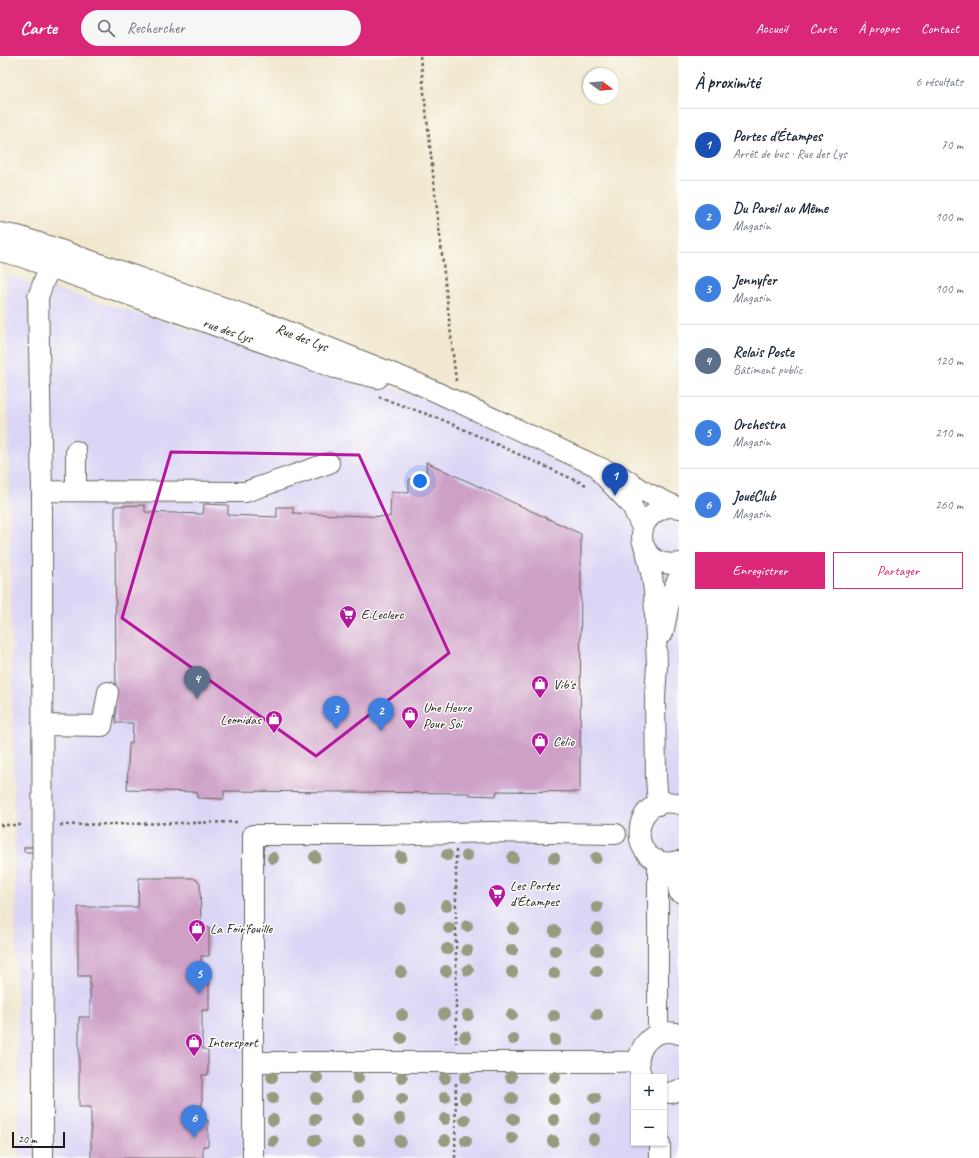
<!DOCTYPE html>
<html lang="fr">
<meta charset="utf-8">
<style>
:root{--surface:#fff;--page:#f6f6f7;--text:#1f2937;--muted:#747a83;--line:#e0e1e3;--accent:#db2777}
body{margin:0;font-family:Caveat,sans-serif;background:var(--page);color:var(--text)}
.controls{position:absolute;right:12px;bottom:12px;display:grid;overflow:hidden;border-radius:0px;box-shadow:0 1px 3px #0004}
.controls button{width:36px;height:36px;display:grid;place-items:center;padding:0;border:0;border-bottom:1px solid var(--line);background:var(--surface);color:var(--text);font:20px sans-serif}
.compass{position:absolute;left:583px;top:12px;width:36px;height:36px;border-radius:50%;background:var(--surface);box-shadow:0 1px 3px #0004;rotate:106deg}
.scale{position:absolute;left:12px;bottom:10px;width:53px;box-sizing:border-box;padding-left:4px;border:2px solid #1c1c1c;border-top:0;font-size:11px;line-height:14px;white-space:nowrap;color:#1c1c1c;-webkit-text-stroke:3px #fdfcf7;paint-order:stroke}
.you{position:absolute;left:420px;top:425px;width:14px;height:14px;margin:-10px;border:3px solid #fff;border-radius:50%;background:#1a73e8;box-shadow:0 0 0 6px #1a73e833}
.badge{display:grid;place-items:center;width:26px;height:26px;border-radius:50%;background:var(--accent);color:#fff;font-size:13px;font-weight:700}
.pin{position:absolute;translate:-50% -33px;filter:drop-shadow(0 1px 2px #0008)}
.pin::after{content:'';position:absolute;top:21px;width:14px;height:12px;background:inherit;clip-path:polygon(0 0,100% 0,50% 100%)}
.list{margin:0;padding:0;list-style:none}
h2{display:flex;justify-content:space-between;align-items:center;height:52px;margin:0;padding:0 16px;font-size:17px}
h2 small{font-size:13px;font-weight:400;color:var(--muted)}
.list li{display:grid;grid-template-columns:26px 1fr auto;gap:12px;align-items:center;box-sizing:border-box;height:72px;padding:0 16px;border-top:1px solid var(--line)}
.list b{display:block;font-size:15px;white-space:nowrap}
.list p{margin:0;font-size:13px;white-space:nowrap;color:var(--muted)}
.list em{font-size:13px;font-style:normal;color:var(--muted)}
.actions{display:flex;gap:8px;padding:12px 16px}
.actions a{flex:1;padding:9px 0;border:1px solid var(--accent);border-radius:0px;text-align:center;font-size:14px;color:var(--accent)}
.actions .main{background:var(--accent);color:#fff}
.icon{flex:none;width:22px;height:22px;fill:none;stroke:currentColor;stroke-width:2;stroke-linecap:round;stroke-linejoin:round}
.map{position:relative;flex:none;width:679px;height:1102px;overflow:hidden}
header{display:flex;align-items:center;gap:24px;box-sizing:border-box;height:56px;padding:0 20px;background:var(--accent);color:#fff}
header strong{font-size:19px}
nav{display:flex;gap:22px;margin-inline-start:auto;font-size:14px}
.search{width:280px;height:36px;background:var(--page);display:flex;align-items:center;gap:10px;box-sizing:border-box;padding:0 14px;border-radius:22px;color:var(--muted);font-size:15px}
main{display:flex}
aside{flex:1;background:var(--surface)}
.map>svg:first-child{display:block}
</style>
<header>
<strong>Carte</strong>
<div class="search"><svg class="icon" aria-label="search" viewBox="0 0 24 24"><circle cx="10" cy="10" r="6"/><path d="M15 15l6 6"/></svg>Rechercher</div>
<nav><a>Accueil</a><a>Carte</a><a>À propos</a><a>Contact</a></nav>
</header>
<main>
<div class="map">
<svg width="679" height="1102" viewBox="0 0 679 1102">
<rect width="100%" height="100%" fill="#fdfcf7"/>
<filter id="ink" filterUnits="userSpaceOnUse"><feTurbulence type="fractalNoise" baseFrequency=".025" numOctaves="2"/><feDisplacementMap in="SourceGraphic" scale="8" xChannelSelector="R" yChannelSelector="G"/><feConvolveMatrix kernelMatrix="1 2 1 2 8 2 1 2 1" color-interpolation-filters="sRGB"/></filter>
<filter id="wash" filterUnits="userSpaceOnUse"><feTurbulence type="fractalNoise" baseFrequency=".012" numOctaves="4" result="noise"/><feDisplacementMap in="SourceGraphic" scale="16" xChannelSelector="R" yChannelSelector="G"/><feGaussianBlur stdDeviation="0.9" result="paint"/><feColorMatrix in="noise" values="0 0 0 0 0 0 0 0 0 0 0 0 0 0 0 0 0 1.4 0 .05"/><feComposite in="paint" operator="in"/></filter>
<g filter="url(#wash)">
<rect width="100%" height="100%" fill="#f1e8cf"/>
<!-- built -->
<path fill="#dcd6f6" fill-rule="evenodd" d="M6,219L436,345L568,409L679,468V1102H19ZM634,1021H664V1087H634Z"/>
<g id="blocks">
<!-- building -->
<path fill="#cea0c8" d="M426,406L581,478L580,736L497,735L496,740L469,739V737L224,735V743L197,742V736L127,734L129,687H132L133,667H116L115,450L145,449V456L203,458L204,448L228,449V459L277,461V451H293V457L390,461L391,436L409,437V423L427,424Z
M24,791H34V796H24Z
M139,822H192L197,824L200,827L201,871H209V900H201V926H209V954H202V993H208V1019H202V1064H208V1090H203V1102H91V1051H79V961H90V920H78V851H138Z"/>
</g>
</g>
<g filter="url(#ink)">
<use href="#blocks" fill-opacity="0" stroke="#67635b" stroke-width="1"/>
<g fill="none" stroke-linecap="round" stroke-linejoin="round">
<defs>
<path id="minor" d="M0,177L18,180L63,195L259,264L332,293L419,328L594,409L622,421L645,436L677,451
M0,195L22,201L335,312L378,322
M76,395V435
M602,418L632,450L643,474
M42,435L245,436L329,407
M679,452C672,450 664,451 658,455C627,472 645,514 679,507
M646,494L652,521L654,534L657,609L655,641L656,721L658,749
M663,577L671,538L679,521
M42,669L102,670L108,636
M679,748C628,734 625,818 679,805
M658,804V968L661,977
M671,807L676,817L679,836
M253,1006H613L638,1005
M642,1021C630,996 652,969 679,978
M664,1036L670,1037L679,1034
M43,1102L42,435L38,241L45,222L63,195
M253,1102V779H380L491,776L616,778
M660,1102V1087"/>
</defs>
<!-- minor casing -->
<use href="#minor" stroke="#67635b" stroke-width="22"/>
<!-- path -->
<path stroke="#67635b" stroke-width="2.5" stroke-dasharray="3 3" stroke-linecap="butt" d="M420,0L456,325
M379,341L443,364L586,429
M0,769H23
M60,769L239,766
M456,794V987
M455,1102L456,1024"/>
<!-- minor -->
<use href="#minor" stroke="#fff" stroke-width="20"/>
</g>
<!-- trees -->
<g fill="#989b7f">
<circle cx="447" cy="799" r="6"/>
<circle cx="467" cy="800" r="6"/>
<circle cx="315" cy="801" r="6"/>
<circle cx="401" cy="801" r="6"/>
<circle cx="273" cy="802" r="6"/>
<circle cx="513" cy="802" r="6"/>
<circle cx="554" cy="802" r="6"/>
<circle cx="596" cy="802" r="6"/>
<circle cx="446" cy="850" r="6"/>
<circle cx="597" cy="851" r="6"/>
<circle cx="400" cy="852" r="6"/>
<circle cx="467" cy="870" r="6"/>
<circle cx="449" cy="872" r="6"/>
<circle cx="513" cy="873" r="6"/>
<circle cx="597" cy="873" r="6"/>
<circle cx="555" cy="875" r="6"/>
<circle cx="447" cy="893" r="6"/>
<circle cx="467" cy="894" r="6"/>
<circle cx="512" cy="894" r="6"/>
<circle cx="597" cy="894" r="6"/>
<circle cx="555" cy="895" r="6"/>
<circle cx="468" cy="914" r="6"/>
<circle cx="446" cy="915" r="6"/>
<circle cx="597" cy="915" r="6"/>
<circle cx="401" cy="916" r="6"/>
<circle cx="512" cy="916" r="6"/>
<circle cx="554" cy="917" r="6"/>
<circle cx="444" cy="958" r="6"/>
<circle cx="402" cy="959" r="6"/>
<circle cx="468" cy="959" r="6"/>
<circle cx="512" cy="959" r="6"/>
<circle cx="597" cy="959" r="6"/>
<circle cx="554" cy="960" r="6"/>
<circle cx="465" cy="981" r="6"/>
<circle cx="401" cy="982" r="6"/>
<circle cx="513" cy="983" r="6"/>
<circle cx="555" cy="984" r="6"/>
<circle cx="272" cy="1021" r="6"/>
<circle cx="511" cy="1021" r="6"/>
<circle cx="555" cy="1021" r="6"/>
<circle cx="317" cy="1022" r="6"/>
<circle cx="358" cy="1022" r="6"/>
<circle cx="402" cy="1022" r="6"/>
<circle cx="445" cy="1022" r="6"/>
<circle cx="465" cy="1022" r="6"/>
<circle cx="358" cy="1041" r="6"/>
<circle cx="445" cy="1041" r="6"/>
<circle cx="273" cy="1042" r="6"/>
<circle cx="316" cy="1042" r="6"/>
<circle cx="465" cy="1042" r="6"/>
<circle cx="512" cy="1042" r="6"/>
<circle cx="595" cy="1042" r="6"/>
<circle cx="402" cy="1043" r="6"/>
<circle cx="554" cy="1043" r="6"/>
<circle cx="315" cy="1063" r="6"/>
<circle cx="358" cy="1063" r="6"/>
<circle cx="400" cy="1063" r="6"/>
<circle cx="445" cy="1063" r="6"/>
<circle cx="513" cy="1063" r="6"/>
<circle cx="595" cy="1063" r="6"/>
<circle cx="273" cy="1064" r="6"/>
<circle cx="465" cy="1064" r="6"/>
<circle cx="554" cy="1064" r="6"/>
<circle cx="512" cy="1082" r="6"/>
<circle cx="594" cy="1083" r="6"/>
<circle cx="315" cy="1084" r="6"/>
<circle cx="445" cy="1084" r="6"/>
<circle cx="273" cy="1085" r="6"/>
<circle cx="359" cy="1085" r="6"/>
<circle cx="400" cy="1085" r="6"/>
<circle cx="466" cy="1085" r="6"/>
<circle cx="553" cy="1085" r="6"/>
</g>
</g>
<!-- marked area -->
<path fill="none" stroke="#b5179e" stroke-width="3" stroke-linejoin="round" d="M171,396L359,399L449,597L316,700L122,562Z"/>
<!-- icons -->
<defs>
<symbol id="supermarket-pin" viewBox="-11 -11 22 30"><path d="M0 17L-7.5 6A9.5 9.5 0 1 1 7.5 6Z" fill="#b5179e" stroke="#fdfcf7"/><path d="M-6-5.5h2.5l.6 2H6L4.5 2H-2.5L-4.4-4H-6ZM-1.5 3.2a1.3 1.3 0 1 0 .1 0ZM3 3.2a1.3 1.3 0 1 0 .1 0Z" fill="#fff"/></symbol>
<symbol id="shop-pin" viewBox="-11 -11 22 30"><path d="M0 17L-7.5 6A9.5 9.5 0 1 1 7.5 6Z" fill="#b5179e" stroke="#fdfcf7"/><path d="M-5-2.5h2.3a2.7 3.5 0 0 1 5.4 0H5L5.5 6h-11ZM-1.5-2.5h3a1.5 2.3 0 0 0-3 0Z" fill="#fff"/></symbol>
</defs>
<g fill-rule="evenodd">
<use href="#supermarket-pin" x="338" y="548" width="20" height="27"/>
<use href="#shop-pin" x="530" y="618" width="20" height="27"/>
<use href="#shop-pin" x="400" y="649" width="20" height="27"/>
<use href="#shop-pin" x="264" y="653" width="20" height="27"/>
<use href="#shop-pin" x="530" y="675" width="20" height="27"/>
<use href="#supermarket-pin" x="487" y="827" width="20" height="27"/>
<use href="#shop-pin" x="187" y="862" width="20" height="27"/>
<use href="#shop-pin" x="184" y="976" width="20" height="27"/>
</g>
<g text-anchor="middle" stroke-width="3" stroke-linejoin="round" paint-order="stroke">
<!-- street labels -->
<g font-size="14" fill="#1c1c1c" stroke="#fdfcf7">
<text transform="translate(228 274) rotate(19)" y="5">rue des Lys</text>
<text transform="translate(302 281) rotate(21)" y="5">Rue des Lys</text>
</g>
<!-- poi labels -->
<g font-size="14" fill="#1c1c1c" stroke="#fdfcf7" text-anchor="start">
<text x="361" y="563">E.Leclerc</text>
<text x="553" y="633">Vib's</text>
<text x="423" y="656">Une Heure<tspan x="423" dy="16">Pour Soi</tspan></text>
<text x="261" y="668" text-anchor="end">Leonidas</text>
<text x="553" y="690">Celio</text>
<text x="510" y="834">Les Portes<tspan x="510" dy="16">d'Étampes</tspan></text>
<text x="210" y="877">La Foir'fouille</text>
<text x="207" y="991">Intersport</text>
</g>
</g>
</svg>
<div class="controls">
<button>+</button>
<button>−</button>
</div>
<svg class="compass" viewBox="-18 -18 36 36"><path d="M0-13l5 13h-10z" fill="#e53935"/><path d="M0 13l5-13h-10z" fill="#747a83"/></svg>
<div class="scale">20 m</div>
<div class="you"></div>
<div class="pin badge" style="left:615px;top:440px;background:#1a4fb4">1</div>
<div class="pin badge" style="left:381px;top:675px;background:#3f7fe0">2</div>
<div class="pin badge" style="left:336px;top:673px;background:#3f7fe0">3</div>
<div class="pin badge" style="left:197px;top:643px;background:#5c6f8a">4</div>
<div class="pin badge" style="left:199px;top:938px;background:#3f7fe0">5</div>
<div class="pin badge" style="left:194px;top:1082px;background:#3f7fe0">6</div>
</div>
<aside>
<h2>À proximité<small>6 résultats</small></h2>
<ul class="list">
<li><span class="badge" style="background:#1a4fb4">1</span><div><b>Portes d'Étampes</b><p>Arrêt de bus · Rue des Lys</p></div><em>70 m</em></li>
<li><span class="badge" style="background:#3f7fe0">2</span><div><b>Du Pareil au Même</b><p>Magasin</p></div><em>100 m</em></li>
<li><span class="badge" style="background:#3f7fe0">3</span><div><b>Jennyfer</b><p>Magasin</p></div><em>100 m</em></li>
<li><span class="badge" style="background:#5c6f8a">4</span><div><b>Relais Poste</b><p>Bâtiment public</p></div><em>120 m</em></li>
<li><span class="badge" style="background:#3f7fe0">5</span><div><b>Orchestra</b><p>Magasin</p></div><em>210 m</em></li>
<li><span class="badge" style="background:#3f7fe0">6</span><div><b>JouéClub</b><p>Magasin</p></div><em>260 m</em></li>
</ul>
<div class="actions"><a class="main">Enregistrer</a><a>Partager</a></div>
</aside>
</main>
